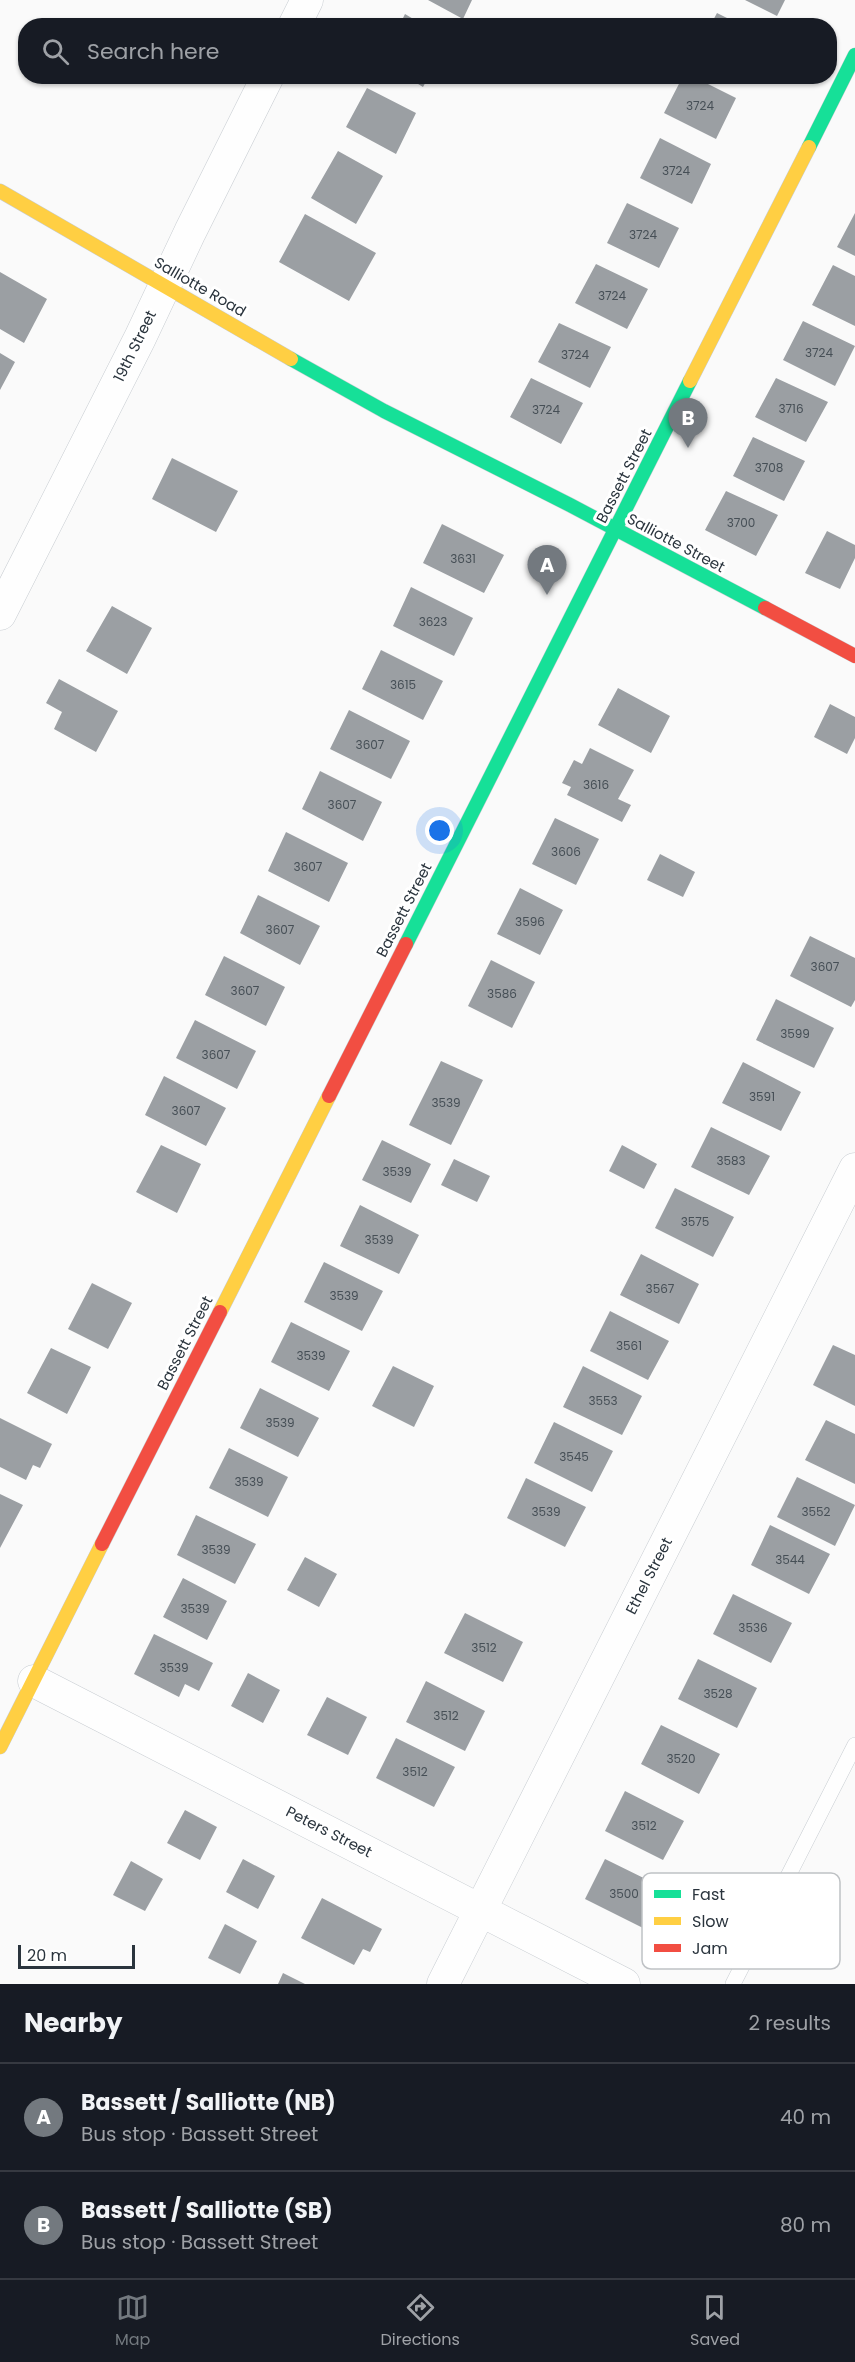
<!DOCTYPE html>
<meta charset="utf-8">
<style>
:root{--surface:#171b24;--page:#242831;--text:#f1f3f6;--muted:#9ea1a6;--line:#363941;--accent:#73797f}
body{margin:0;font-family:Poppins,sans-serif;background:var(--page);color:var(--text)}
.scale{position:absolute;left:18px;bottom:15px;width:117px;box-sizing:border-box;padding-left:6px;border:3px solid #2a343d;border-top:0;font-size:16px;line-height:21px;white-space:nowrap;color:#2a343d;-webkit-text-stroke:4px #fff;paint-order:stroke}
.you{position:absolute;left:440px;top:831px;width:21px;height:21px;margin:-15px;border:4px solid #fff;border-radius:50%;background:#1a73e8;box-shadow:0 0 0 9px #1a73e833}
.badge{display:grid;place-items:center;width:39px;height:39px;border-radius:50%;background:var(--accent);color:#fff;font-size:20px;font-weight:700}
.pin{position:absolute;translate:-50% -50px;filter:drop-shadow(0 2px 3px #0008)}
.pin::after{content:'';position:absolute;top:32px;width:21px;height:18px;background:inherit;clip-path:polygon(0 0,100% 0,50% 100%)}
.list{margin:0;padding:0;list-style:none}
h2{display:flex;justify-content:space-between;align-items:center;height:78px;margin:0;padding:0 24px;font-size:26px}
h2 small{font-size:20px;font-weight:400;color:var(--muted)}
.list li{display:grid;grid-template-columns:39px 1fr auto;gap:18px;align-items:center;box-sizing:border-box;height:108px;padding:0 24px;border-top:2px solid var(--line)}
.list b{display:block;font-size:22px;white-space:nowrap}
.list p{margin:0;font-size:20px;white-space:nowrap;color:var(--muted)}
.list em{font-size:20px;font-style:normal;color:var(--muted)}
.icon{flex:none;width:33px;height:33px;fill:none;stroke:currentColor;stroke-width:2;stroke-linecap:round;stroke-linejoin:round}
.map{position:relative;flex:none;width:855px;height:1984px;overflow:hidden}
.search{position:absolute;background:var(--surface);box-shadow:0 2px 4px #0004;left:18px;right:18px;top:18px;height:66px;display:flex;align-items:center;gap:15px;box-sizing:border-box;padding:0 21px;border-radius:24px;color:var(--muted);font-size:22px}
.sheet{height:294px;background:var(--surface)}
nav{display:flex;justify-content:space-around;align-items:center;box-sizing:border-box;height:84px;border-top:2px solid var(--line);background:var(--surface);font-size:16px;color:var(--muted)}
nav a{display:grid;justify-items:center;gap:3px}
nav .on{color:var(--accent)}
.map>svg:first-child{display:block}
</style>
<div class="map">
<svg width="855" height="1984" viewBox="0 0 855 1984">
<rect width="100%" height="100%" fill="#fafafa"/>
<!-- building -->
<path fill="#9b9fa3" d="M428,0H472L463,19Z
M745,0H785L777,16Z
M717,13L743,26H710Z
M405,14L425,26H399Z
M405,76H429L423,87Z
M683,76H692L736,98L716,139L664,113Z
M367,88L416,113L396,154L346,127Z
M660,138L711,164L692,204L640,178Z
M338,151L383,176L356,224L311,198Z
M627,203L679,228L659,268L607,243Z
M855,213V256L837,247Z
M305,214L376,253L349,301L279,262Z
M596,264L648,289L627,329L575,303Z
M833,265L855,276V326L812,305Z
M0,272L47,299L24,343L0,329Z
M803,321L855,346L835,386L783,360Z
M559,323L611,347L590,388L538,362Z
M0,353L15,362L0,390Z
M531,378L583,403L561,444L510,417Z
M776,378L828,402L806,442L755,417Z
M753,437L805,461L784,501L733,476Z
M172,458L238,491L216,532L152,499Z
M726,491L778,515L756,556L705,530Z
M442,524L504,555L484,593L423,563Z
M827,531L855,545V558L840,589L805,573Z
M411,587L473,618L454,656L393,626Z
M112,606L152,628L127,674L86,651Z
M381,650L443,681L423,720L362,689Z
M59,679L118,711L96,752L54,729L62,712L46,703Z
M618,688L670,716L651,753L598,725Z
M830,704L855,717V738L847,754L814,737Z
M349,710L410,741L391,779L330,749Z
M590,748L634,770L618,799L631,805L622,822L567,795L571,787L562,783L574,760L582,764Z
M320,771L382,802L363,841L302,809Z
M555,818L599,839L576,885L532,864Z
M286,832L348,863L329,902L268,871Z
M660,854L695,872L683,897L647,880Z
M520,888L563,910L540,955L497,934Z
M258,895L320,926L300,965L240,933Z
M810,936L855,958V1000L851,1007L790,976Z
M224,956L285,987L266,1026L205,995Z
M491,960L535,982L512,1028L468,1006Z
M776,999L834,1028L814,1068L756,1040Z
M195,1020L256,1051L237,1089L176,1058Z
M441,1061L483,1080L451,1145L409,1125Z
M743,1062L801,1092L781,1131L722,1103Z
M164,1076L226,1108L206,1146L145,1115Z
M711,1127L770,1156L749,1195L691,1167Z
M382,1140L431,1164L411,1203L362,1180Z
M161,1145L201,1164L177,1213L136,1192Z
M622,1145L657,1164L644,1189L609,1171Z
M454,1159L490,1176L477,1202L441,1185Z
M675,1188L734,1217L713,1257L655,1228Z
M360,1205L419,1235L399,1274L340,1246Z
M641,1254L699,1284L679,1324L620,1295Z
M324,1262L383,1291L362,1331L304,1302Z
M92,1283L132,1303L108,1349L68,1329Z
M610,1311L669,1341L648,1380L590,1351Z
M291,1322L350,1351L329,1391L271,1362Z
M833,1345L855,1355V1406L813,1385Z
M51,1348L91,1367L67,1414L27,1393Z
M393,1366L434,1386L414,1427L372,1406Z
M583,1366L642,1396L622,1435L563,1407Z
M260,1388L319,1418L298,1457L240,1428Z
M0,1418L52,1444L40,1468L33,1465L26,1480L0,1467Z
M826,1420L855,1434V1484L805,1460Z
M554,1422L613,1451L592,1492L534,1463Z
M229,1448L288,1477L268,1517L209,1488Z
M797,1477L855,1505L835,1546L777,1517Z
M526,1478L586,1507L565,1547L507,1518Z
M0,1494L23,1505L0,1548Z
M196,1515L256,1544L235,1584L177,1555Z
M770,1525L830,1554L809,1594L751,1565Z
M305,1557L337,1574L319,1607L287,1590Z
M183,1578L227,1601L207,1640L163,1617Z
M733,1594L792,1623L771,1663L713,1634Z
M465,1613L523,1642L503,1682L444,1653Z
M154,1634L213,1663L199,1691L185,1684L179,1697L134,1674Z
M698,1659L757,1688L737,1728L678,1699Z
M248,1673L280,1690L263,1723L231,1706Z
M426,1681L485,1711L465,1751L406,1722Z
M327,1697L367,1717L348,1755L307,1735Z
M661,1725L720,1754L699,1794L641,1764Z
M396,1738L455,1767L434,1807L376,1778Z
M625,1791L684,1821L663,1860L605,1831Z
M185,1810L217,1827L200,1860L167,1843Z
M243,1859L275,1876L258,1909L226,1892Z
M605,1859L664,1888L643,1928L585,1899Z
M131,1861L163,1879L145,1911L113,1895Z
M322,1898L382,1929L370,1952L363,1949L354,1965L301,1938Z
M225,1924L257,1941L240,1974L208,1958Z
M283,1973L305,1984H278Z"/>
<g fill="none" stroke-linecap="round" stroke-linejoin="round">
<defs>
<path id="lane" d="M733,1984L855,1745"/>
<path id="street" d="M294,26L307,0
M0,614L140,338L190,232L268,76
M34,1681L624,1984
M443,1984L855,1169"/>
<path id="fast" d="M809,147L855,55
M291,359L384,411L570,505L765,608
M406,944L690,381"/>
<path id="slow" d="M0,191L291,359
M690,381L809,147
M220,1312L329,1096
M0,1747L102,1544"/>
<path id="jam" d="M765,608L855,656
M329,1096L406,944
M102,1544L220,1312"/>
</defs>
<!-- lane casing -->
<use href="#lane" stroke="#c8cdd2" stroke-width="16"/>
<!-- street casing -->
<use href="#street" stroke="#c8cdd2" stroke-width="33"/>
<!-- fast casing -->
<use href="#fast" stroke="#c8cdd2" stroke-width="15"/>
<!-- slow casing -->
<use href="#slow" stroke="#c8cdd2" stroke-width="15"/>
<!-- jam casing -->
<use href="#jam" stroke="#c8cdd2" stroke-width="15"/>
<!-- lane -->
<use href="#lane" stroke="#fefefe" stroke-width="15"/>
<!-- street -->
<use href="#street" stroke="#fefefe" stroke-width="32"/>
<!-- fast -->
<use href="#fast" stroke="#16e098" stroke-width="14"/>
<!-- slow -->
<use href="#slow" stroke="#ffcf43" stroke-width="14"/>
<!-- jam -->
<use href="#jam" stroke="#f24e42" stroke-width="14"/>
</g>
<g text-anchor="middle" stroke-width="6" stroke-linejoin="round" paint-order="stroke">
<!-- number labels -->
<g font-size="12" fill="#464f56">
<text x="700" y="110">3724</text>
<text x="676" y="175">3724</text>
<text x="643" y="239">3724</text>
<text x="612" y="300">3724</text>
<text x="819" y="357">3724</text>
<text x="575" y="359">3724</text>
<text x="791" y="413">3716</text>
<text x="546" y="414">3724</text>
<text x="769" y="472">3708</text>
<text x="741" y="527">3700</text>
<text x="463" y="563">3631</text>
<text x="433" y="626">3623</text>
<text x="403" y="689">3615</text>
<text x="370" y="749">3607</text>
<text x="596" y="789">3616</text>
<text x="342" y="809">3607</text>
<text x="566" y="856">3606</text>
<text x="308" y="871">3607</text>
<text x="530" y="926">3596</text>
<text x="280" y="934">3607</text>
<text x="825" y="971">3607</text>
<text x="245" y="995">3607</text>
<text x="502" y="998">3586</text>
<text x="795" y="1038">3599</text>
<text x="216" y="1059">3607</text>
<text x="762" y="1101">3591</text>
<text x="446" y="1107">3539</text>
<text x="186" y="1115">3607</text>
<text x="731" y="1165">3583</text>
<text x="397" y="1176">3539</text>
<text x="695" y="1226">3575</text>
<text x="379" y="1244">3539</text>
<text x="660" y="1293">3567</text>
<text x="344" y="1300">3539</text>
<text x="629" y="1350">3561</text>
<text x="311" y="1360">3539</text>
<text x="603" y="1405">3553</text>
<text x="280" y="1427">3539</text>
<text x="574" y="1461">3545</text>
<text x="249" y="1486">3539</text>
<text x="546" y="1516">3539</text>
<text x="816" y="1516">3552</text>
<text x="216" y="1554">3539</text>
<text x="790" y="1564">3544</text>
<text x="195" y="1613">3539</text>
<text x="753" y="1632">3536</text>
<text x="484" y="1652">3512</text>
<text x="174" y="1672">3539</text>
<text x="718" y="1698">3528</text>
<text x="446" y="1720">3512</text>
<text x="681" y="1763">3520</text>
<text x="415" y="1776">3512</text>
<text x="644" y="1830">3512</text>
<text x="624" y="1898">3500</text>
</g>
<!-- street labels -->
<g font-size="15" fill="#2a343d" stroke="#fff">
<text transform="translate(200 287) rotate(30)" y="5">Salliotte Road</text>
<text transform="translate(135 346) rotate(-64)" y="5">19th Street</text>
<text transform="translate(624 476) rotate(-63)" y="5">Bassett Street</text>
<text transform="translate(676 543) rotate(28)" y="5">Salliotte Street</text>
<text transform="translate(404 910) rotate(-63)" y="5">Bassett Street</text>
<text transform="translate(185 1343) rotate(-63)" y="5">Bassett Street</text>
<text transform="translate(649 1576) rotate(-63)" y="5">Ethel Street</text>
<text transform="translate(329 1832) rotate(27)" y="5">Peters Street</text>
</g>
</g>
<!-- legend -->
<rect x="642" y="1873" width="198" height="96" rx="9" fill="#fff" stroke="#bfc2c5" stroke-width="1.5"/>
<rect x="654" y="1890" width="27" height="8" fill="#16e098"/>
<rect x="654" y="1917" width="27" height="8" fill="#ffcf43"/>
<rect x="654" y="1944" width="27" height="8" fill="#f24e42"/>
<g font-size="16" fill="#2a343d">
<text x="692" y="1900">Fast</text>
<text x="692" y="1927">Slow</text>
<text x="692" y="1954">Jam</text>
</g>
</svg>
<div class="scale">20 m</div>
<div class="you"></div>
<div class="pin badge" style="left:547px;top:595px">A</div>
<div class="pin badge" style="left:688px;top:448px">B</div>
<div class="search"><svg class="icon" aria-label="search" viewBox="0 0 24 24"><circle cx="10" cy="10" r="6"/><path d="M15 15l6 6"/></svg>Search here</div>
</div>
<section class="sheet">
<h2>Nearby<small>2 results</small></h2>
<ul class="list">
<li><span class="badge">A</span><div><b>Bassett / Salliotte (NB)</b><p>Bus stop · Bassett Street</p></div><em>40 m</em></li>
<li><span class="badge">B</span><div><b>Bassett / Salliotte (SB)</b><p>Bus stop · Bassett Street</p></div><em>80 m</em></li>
</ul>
</section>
<nav>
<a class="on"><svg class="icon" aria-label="map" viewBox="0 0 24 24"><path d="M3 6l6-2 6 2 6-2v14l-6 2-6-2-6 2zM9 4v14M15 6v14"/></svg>Map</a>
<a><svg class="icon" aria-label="directions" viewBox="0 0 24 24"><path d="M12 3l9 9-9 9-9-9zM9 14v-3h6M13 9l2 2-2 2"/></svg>Directions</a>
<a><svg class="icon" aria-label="saved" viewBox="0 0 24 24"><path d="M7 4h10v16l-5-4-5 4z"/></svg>Saved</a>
</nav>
